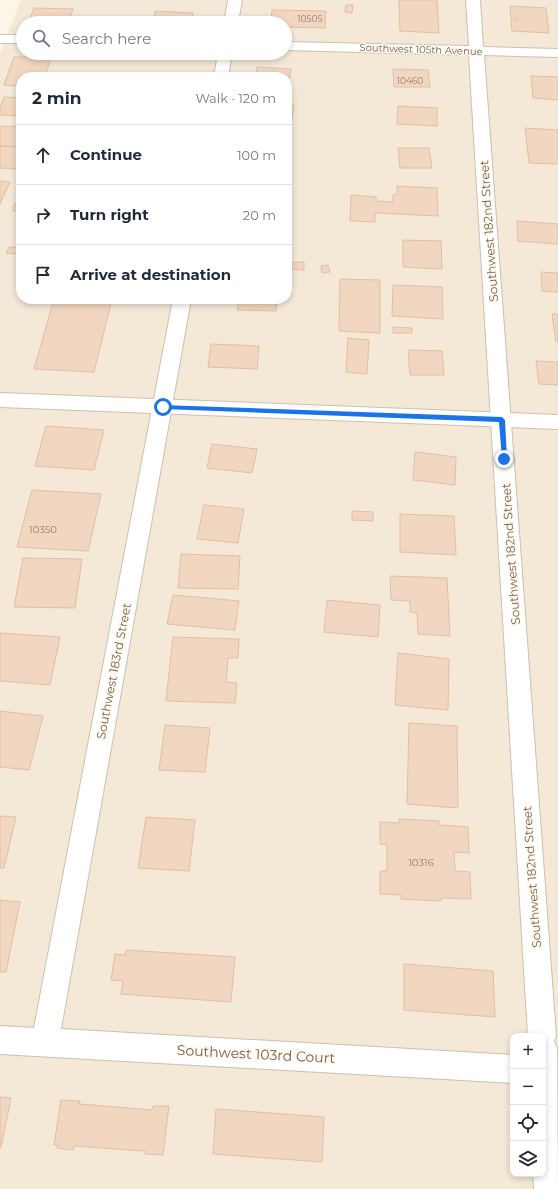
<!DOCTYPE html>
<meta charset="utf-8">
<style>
:root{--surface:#fff;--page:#f2f2f3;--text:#1f2937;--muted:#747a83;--line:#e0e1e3}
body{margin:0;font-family:Montserrat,sans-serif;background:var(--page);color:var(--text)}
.controls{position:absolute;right:12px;bottom:12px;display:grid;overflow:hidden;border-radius:8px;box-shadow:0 2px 6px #0003}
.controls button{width:36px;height:36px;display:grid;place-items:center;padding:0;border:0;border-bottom:1px solid var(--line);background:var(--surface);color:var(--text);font:20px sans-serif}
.stop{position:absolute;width:12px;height:12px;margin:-9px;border:3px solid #1a73e8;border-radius:50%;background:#fff}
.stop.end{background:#1a73e8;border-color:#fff;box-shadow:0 1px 4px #0008}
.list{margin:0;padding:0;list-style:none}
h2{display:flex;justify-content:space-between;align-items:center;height:52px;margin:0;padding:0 16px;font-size:17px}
h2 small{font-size:13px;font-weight:400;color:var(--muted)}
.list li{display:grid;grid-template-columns:26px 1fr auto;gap:12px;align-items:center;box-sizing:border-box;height:60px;padding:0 16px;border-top:1px solid var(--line)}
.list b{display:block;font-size:15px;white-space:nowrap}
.list em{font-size:13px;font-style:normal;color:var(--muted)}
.icon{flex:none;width:22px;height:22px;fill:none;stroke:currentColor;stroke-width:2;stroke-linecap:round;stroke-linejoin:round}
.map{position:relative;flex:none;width:558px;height:1189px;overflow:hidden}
.search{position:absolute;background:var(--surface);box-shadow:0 2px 6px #0003;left:16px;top:16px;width:276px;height:44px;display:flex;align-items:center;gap:10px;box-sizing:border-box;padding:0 14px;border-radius:22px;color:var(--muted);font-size:15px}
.panel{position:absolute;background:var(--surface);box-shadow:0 2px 6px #0003;left:16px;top:72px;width:276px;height:232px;border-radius:16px}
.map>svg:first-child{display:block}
</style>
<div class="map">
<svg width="558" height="1189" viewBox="0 0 558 1189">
<rect width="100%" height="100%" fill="#fcf6e9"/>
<!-- residential -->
<path fill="#f4e8d7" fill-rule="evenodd" d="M21,0H558V1189H0V53ZM23,23H285V53H23ZM21,77H287V299H21ZM513,1036H543V1174H513Z"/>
<!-- building -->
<path fill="#f1d7c1" stroke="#e3bea1" d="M399,0H437L439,33L400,31Z
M346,5H353L352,13L345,12Z
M510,6L546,8L549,33L512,31L511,20H518V18H511Z
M34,8L73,9L69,21L30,19Z
M272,10L326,11L325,28L285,27V23H271Z
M155,11L193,13L191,23H153Z
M14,57H51L45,77H21V86L4,85Z
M257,67L291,69L288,85H287V77H255Z
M393,69L428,70L430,87H394Z
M531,76L558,77V100L533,98Z
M4,97L21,98V116L0,115V107Z
M287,104L294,105L291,124H287Z
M398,106L437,108V126L397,124Z
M0,126L21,127V147L0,146Z
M525,128L558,130V164L529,163Z
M0,146L21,147V160L18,169L0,168Z
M398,148H429L432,168H400Z
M0,181L10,182L0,204Z
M397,186L437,188L438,216L375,213V222L350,221L351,195L376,197V201L393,202V195H397Z
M15,203H21V211H13Z
M517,221L558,224V244L518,241Z
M403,240L441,241L442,269L403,267Z
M9,247L21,248V254L6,253Z
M287,262H304V270L287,269Z
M328,265L330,272L322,273L321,266Z
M541,272L558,273V292L542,291Z
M340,279L380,280V333L339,331Z
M393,285L442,287L443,319L392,316Z
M54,299H112L94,372L34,369Z
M239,299H277L276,311L237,310Z
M552,314H558V342H556Z
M393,327L412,328V333H393Z
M348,338L369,340L367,374L346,372Z
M211,344L259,346L257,369L208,367Z
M408,350L442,351L444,375H410Z
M536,361L558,362V385L539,384Z
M46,426L104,430L94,470L35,466Z
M212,444L257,449L252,473L207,468Z
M415,452L456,457L455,485L413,480Z
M32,490L101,494L88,551L17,547Z
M204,505L244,509L238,543L197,539Z
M352,511L373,512V521L352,520Z
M400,514L454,516L456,555L400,552Z
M181,554L240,556L238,589L178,588Z
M23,558L82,559L75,608L14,607Z
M390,576L447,578L450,636L418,634L417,613L410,612V601L391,600Z
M173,595L239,601L235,630L167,624Z
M327,600L380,605L378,637L324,632Z
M0,633L60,637L50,685L0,681Z
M173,637L239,639L238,658H228L226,682L237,683L235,703L166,701Z
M398,653L449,659L448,710L395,705Z
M0,711L43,716L29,770L0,767Z
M409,723L457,726L458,808L407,804Z
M165,725L210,728L205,772L159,770Z
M0,816L16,817L4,868H0Z
M146,817L195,820L189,871L138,868Z
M399,819L439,821V825L468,827L469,853L454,852L455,871L470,872L471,899L441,898V901L401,899V895L380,894V871H387V845L380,844V822L399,823Z
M0,900L20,902L6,972H0Z
M126,950L235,957L231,1002L121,994L123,981L111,980L115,954L125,955Z
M404,964L493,971L495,1017L404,1010Z
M0,1097L11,1098L1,1147H0Z
M61,1100L80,1101L79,1104L152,1110L153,1106H169L163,1155L145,1154V1151L74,1146L73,1150L57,1148V1145H54Z
M216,1109L324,1117L322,1162L213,1154Z"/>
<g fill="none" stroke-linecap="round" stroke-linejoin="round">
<defs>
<path id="street" d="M228,0H242L238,23H224Z
M466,0H480L483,47L558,49V57L484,55L556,1036L554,1041L557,1048L558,1189H534L533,1174H543V1036H528L469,55L285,50V42L469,46Z
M0,35H23V43H0Z
M218,53H232L228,77H214Z
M173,299H191L61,1029L513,1055V1083L0,1054V1026L34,1028Z"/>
<path id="secondary" d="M0,393L558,415V429L0,407Z"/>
</defs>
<!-- street casing -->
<use href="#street" stroke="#cebeaf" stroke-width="2"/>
<!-- secondary casing -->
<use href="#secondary" stroke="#d1bfac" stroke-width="2"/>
<!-- street -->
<use href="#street" fill="#fff" fill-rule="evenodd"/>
<!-- secondary -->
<use href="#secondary" fill="#fff" fill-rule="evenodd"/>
</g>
<!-- route -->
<path fill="#1a73e8" d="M161,405L502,417L505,420L507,459L504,462L502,459L499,422L163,409L160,407Z"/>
<g text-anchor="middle" stroke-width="3" stroke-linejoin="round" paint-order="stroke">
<!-- far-number labels -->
<g font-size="9" fill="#957c6a">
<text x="310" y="22">10505</text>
<text x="410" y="84">10460</text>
</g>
<!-- far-street labels -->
<g font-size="10" fill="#765e4d" stroke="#fff9ef">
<text transform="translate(421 49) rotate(2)" y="4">Southwest 105th Avenue</text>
</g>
<!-- number labels -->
<g font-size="10" fill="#957c6a">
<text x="43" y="533">10350</text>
<text x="421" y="866">10316</text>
</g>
<!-- street labels -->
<g font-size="12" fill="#765e4d" stroke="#fff9ef">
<text transform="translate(489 231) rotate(-94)" y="4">Southwest 182nd Street</text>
<text transform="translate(511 554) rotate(-94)" y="4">Southwest 182nd Street</text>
<text transform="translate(114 671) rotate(-79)" y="4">Southwest 183rd Street</text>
<text transform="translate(532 877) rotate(-94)" y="4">Southwest 182nd Street</text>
</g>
<!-- near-street labels -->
<g font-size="14" fill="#765e4d" stroke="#fff9ef">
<text transform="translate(256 1054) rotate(3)" y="5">Southwest 103rd Court</text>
</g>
</g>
</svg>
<div class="controls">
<button>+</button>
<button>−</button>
<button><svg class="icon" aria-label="locate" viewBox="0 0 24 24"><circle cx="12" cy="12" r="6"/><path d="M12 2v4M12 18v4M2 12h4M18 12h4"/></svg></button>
<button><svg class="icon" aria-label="layers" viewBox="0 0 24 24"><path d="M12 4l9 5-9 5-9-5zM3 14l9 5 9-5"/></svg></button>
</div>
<div class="stop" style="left:163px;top:407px"></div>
<div class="stop end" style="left:504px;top:459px"></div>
<div class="search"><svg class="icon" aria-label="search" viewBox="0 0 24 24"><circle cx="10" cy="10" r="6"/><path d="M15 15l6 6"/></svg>Search here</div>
<section class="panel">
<h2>2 min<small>Walk · 120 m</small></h2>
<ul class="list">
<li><svg class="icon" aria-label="ahead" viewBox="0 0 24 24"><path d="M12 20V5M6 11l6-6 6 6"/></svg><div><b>Continue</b></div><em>100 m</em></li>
<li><svg class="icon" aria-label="right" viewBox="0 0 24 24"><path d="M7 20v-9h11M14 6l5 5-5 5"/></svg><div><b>Turn right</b></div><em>20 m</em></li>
<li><svg class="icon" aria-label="arrive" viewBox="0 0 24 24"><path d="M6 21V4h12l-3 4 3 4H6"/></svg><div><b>Arrive at destination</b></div></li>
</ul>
</section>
</div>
